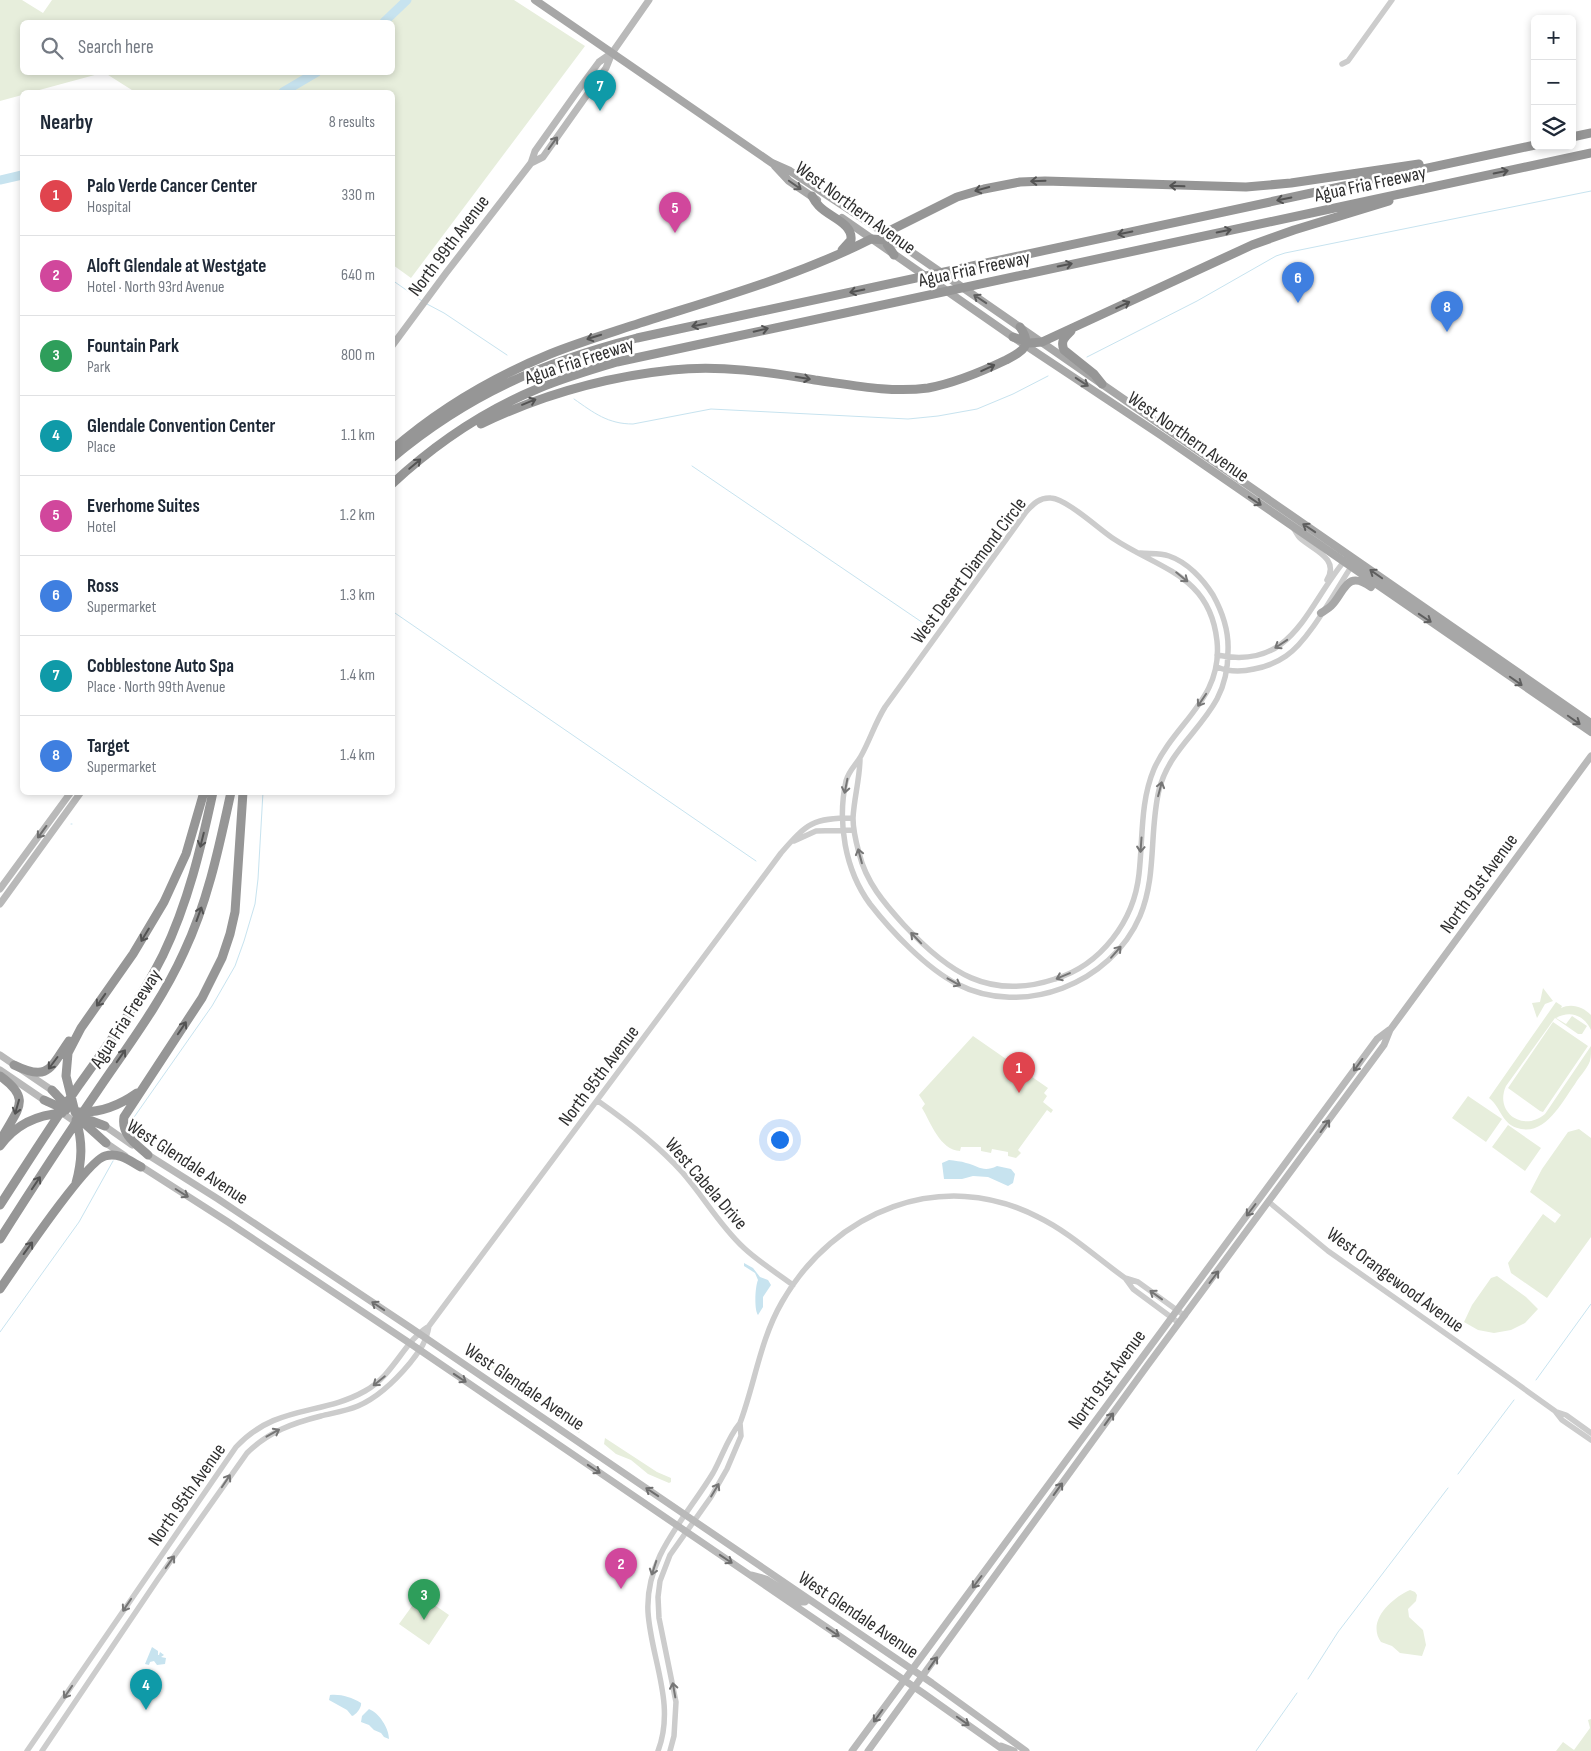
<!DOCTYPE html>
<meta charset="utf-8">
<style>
:root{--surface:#fff;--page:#f6f6f7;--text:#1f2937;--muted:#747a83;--line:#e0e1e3;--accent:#f22648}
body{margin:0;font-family:"Sofia Sans Condensed",sans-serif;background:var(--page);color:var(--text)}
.controls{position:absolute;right:15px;top:15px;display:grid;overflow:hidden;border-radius:8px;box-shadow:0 2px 8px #0003}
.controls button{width:45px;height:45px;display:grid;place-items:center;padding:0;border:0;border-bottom:1px solid var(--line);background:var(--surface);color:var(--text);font:25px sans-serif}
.you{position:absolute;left:779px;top:1139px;width:18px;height:18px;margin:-12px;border:4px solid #fff;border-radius:50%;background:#1a73e8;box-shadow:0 0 0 8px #1a73e833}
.badge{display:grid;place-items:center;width:32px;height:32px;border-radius:50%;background:var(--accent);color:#fff;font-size:16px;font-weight:700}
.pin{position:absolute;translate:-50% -41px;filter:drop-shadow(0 1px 2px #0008)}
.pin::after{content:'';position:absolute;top:26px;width:18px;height:15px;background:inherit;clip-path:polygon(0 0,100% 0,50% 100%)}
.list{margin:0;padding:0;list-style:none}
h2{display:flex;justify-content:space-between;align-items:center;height:65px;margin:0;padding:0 20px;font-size:21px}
h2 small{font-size:16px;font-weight:400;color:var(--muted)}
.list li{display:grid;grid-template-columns:32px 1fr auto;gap:15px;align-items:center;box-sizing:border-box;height:80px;padding:0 20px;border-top:1px solid var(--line)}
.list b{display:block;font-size:19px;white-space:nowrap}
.list p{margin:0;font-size:16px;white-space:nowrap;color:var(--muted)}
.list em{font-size:16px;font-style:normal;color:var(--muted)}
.icon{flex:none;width:28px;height:28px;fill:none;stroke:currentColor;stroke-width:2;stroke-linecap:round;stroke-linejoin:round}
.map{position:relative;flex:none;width:1591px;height:1751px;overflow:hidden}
.search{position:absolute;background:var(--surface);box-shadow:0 2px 8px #0003;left:20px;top:20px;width:375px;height:55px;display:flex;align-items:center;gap:12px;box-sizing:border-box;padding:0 18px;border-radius:8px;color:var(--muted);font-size:19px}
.panel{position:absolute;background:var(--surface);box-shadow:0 2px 8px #0003;left:20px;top:90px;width:375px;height:705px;border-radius:8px}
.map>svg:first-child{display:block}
</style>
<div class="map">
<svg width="1591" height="1751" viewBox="0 0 1591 1751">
<rect width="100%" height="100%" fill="#fff"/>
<!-- green -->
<path fill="#e7eedc" d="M0,0H22L43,13L52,0H514L585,46L411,278L393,265L392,92H135L105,73L392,72V22H22V72L102,73L32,92H22V95L0,101Z
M1543,988L1553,1001L1545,1004L1537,1018L1532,1003L1540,1002Z
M1556,1002L1562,1006L1561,1008C1572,1003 1583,1007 1591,1015V1030C1584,1015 1570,1010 1556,1018L1566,1024L1572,1016L1587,1026L1582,1034H1578L1555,1018L1506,1086C1494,1112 1523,1133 1545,1114L1591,1046C1591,1051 1591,1057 1590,1061C1587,1069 1579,1077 1575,1084C1563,1100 1547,1134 1521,1129C1501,1125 1502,1108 1489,1098Z
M1553,1022L1588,1046L1543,1112L1540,1111L1508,1088Z
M973,1036L1048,1088L1044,1093L1047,1096L1043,1102L1053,1110L1051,1113L1047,1110L1018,1150L1021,1153L1016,1158L1008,1156V1152L992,1149L991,1153L981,1151V1147H961L960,1151C940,1150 931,1123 922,1108L925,1104L919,1095Z
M1468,1096L1502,1119L1486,1142L1452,1118Z
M1508,1125L1541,1148L1525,1171L1492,1147Z
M1579,1129L1591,1138V1237L1547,1298L1511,1273L1508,1263L1543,1214L1555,1223L1561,1215L1530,1192L1542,1169L1568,1132Z
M1497,1276L1526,1297L1538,1309L1525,1323L1511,1330L1494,1333L1478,1330L1464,1322L1472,1305L1491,1278Z
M473,1349L507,1371L510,1376L519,1378L546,1399L581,1421L583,1426L579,1433C574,1430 571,1427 568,1423C564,1417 548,1410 542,1405C534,1399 529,1393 519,1389L516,1390L498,1378V1375L489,1365L470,1353V1350Z
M605,1438L657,1472L671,1478V1482L669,1483L648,1474L631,1460L616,1454L604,1444Z
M1410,1590L1415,1592L1417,1595L1416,1601L1408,1609L1409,1617L1423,1630L1426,1645L1422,1656L1400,1653L1392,1646L1381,1642C1366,1621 1392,1598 1410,1590Z
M420,1595L449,1615L429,1645L399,1624Z
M1591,1719V1751H1556L1563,1742L1574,1750L1590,1728L1588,1720Z"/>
<!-- water -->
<path fill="#c7e3ef" d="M949,1160C955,1161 961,1161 966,1163C979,1166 983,1173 997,1166L1011,1169L1015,1174L1013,1183L1008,1186L988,1177L973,1176L962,1179H944L942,1163Z
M744,1263L753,1268L760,1277L768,1280L771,1285L763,1297V1307L758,1315C754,1310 755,1287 758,1280L755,1273L744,1266Z
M152,1647L158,1651V1655H159L160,1652L164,1655L161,1657L166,1658L165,1664L157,1665L154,1661L150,1662L149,1665L145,1664Z
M330,1695C341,1694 351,1697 361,1703C362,1707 356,1715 352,1716L347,1710L329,1700Z
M369,1709C379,1713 389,1728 389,1739L384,1737L381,1733L374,1730L369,1725L361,1722L362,1716Z"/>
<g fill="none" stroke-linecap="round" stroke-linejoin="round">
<!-- stream -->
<path stroke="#c7e3ef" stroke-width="1" d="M392,280L422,301
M427,304L444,313L507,355
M1087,357L1197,301L1276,256L1285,253L1591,191
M574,399C594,413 608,424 633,424L711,409L908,419L938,416L977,409L1013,394L1048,376
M692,466L929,627
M392,611L756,861
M71,824H72
M130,1123L212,1006L235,966L244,941L255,904L258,879L263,792
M0,1332L79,1222L113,1161
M1536,1380L1591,1304
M1458,1474L1514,1400
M1308,1679L1338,1632L1448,1488
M1256,1751L1297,1693"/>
<!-- river -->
<path stroke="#c7e3ef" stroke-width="9" d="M384,22L407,0
M283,92L317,72
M0,180L22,175"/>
<!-- tertiary -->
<path stroke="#ccc" stroke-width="5.5" d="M1342,64L1348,61L1392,0
M1294,529C1296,532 1298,536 1300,538C1313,550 1340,558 1327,580
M1217,655C1294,671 1306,606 1346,559
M1217,667C1229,672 1241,672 1254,669C1265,667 1276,663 1286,656C1310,640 1336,589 1353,564
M860,758C860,778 854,798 853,818C853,829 856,842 859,853C866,882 884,903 904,925C948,972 989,1001 1055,979C1101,965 1134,921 1139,874C1143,839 1140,802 1154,769C1175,722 1223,699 1217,641C1210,575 1159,569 1114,539C1100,530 1067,499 1051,498C1040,497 1033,504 1026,512L885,707C875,723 870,740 861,756C856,765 849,770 846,781C837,822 845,870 870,904C891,931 926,968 957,984C1023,1018 1111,984 1140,916C1157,876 1149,832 1159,790C1169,751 1199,732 1217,699C1225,684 1228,668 1228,651C1229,630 1223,613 1213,595C1203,579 1187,562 1169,556C1160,553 1150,554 1140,553
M794,841L816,831L854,830
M598,1101C628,1122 657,1144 682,1172C704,1197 720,1226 744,1248C759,1262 777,1273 793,1285
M1269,1202L1328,1251L1509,1378L1555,1411L1562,1420L1591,1440
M1125,1278L1138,1282L1185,1316
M1557,1412L1566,1415L1591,1433
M27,1751L236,1447C276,1404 321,1416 365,1391C395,1374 403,1342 429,1326L781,853C807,823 813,818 853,818
M42,1751L158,1579L247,1453C268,1432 293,1423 321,1416C333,1413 346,1411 358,1406C379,1397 395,1381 410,1363C420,1350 426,1343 429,1326
M658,1751C676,1704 651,1659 648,1612C645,1556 686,1518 713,1473C722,1457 728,1437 740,1423C755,1383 760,1340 782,1302C834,1211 942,1167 1038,1217C1069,1232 1097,1258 1125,1278L1133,1289L1179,1323
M670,1751L674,1736L676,1702L659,1618L658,1597L660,1581L670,1555L711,1497L727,1469L741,1436L740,1423"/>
<!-- secondary -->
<path stroke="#b9b9b9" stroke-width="7" d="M531,163L543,157L606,68L612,53L649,0
M392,346L446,273L531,163L535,151L579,89L599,62L612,53
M0,889L71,792
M0,904L81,792
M0,1055L56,1093
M0,1070L47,1102
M58,1110L78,1124
M102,1124L132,1145
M103,1141L125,1156
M145,1153L218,1199L411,1328L932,1683L1026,1751
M139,1165L228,1222L411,1344L923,1693L1005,1751
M752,1575L766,1579L802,1602H805L808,1599
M1001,1746L1014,1751
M852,1751L1377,1039L1389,1030
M868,1751L1147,1366L1384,1045L1390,1030L1591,756"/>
<!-- primary -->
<path stroke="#a7a7a7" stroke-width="8" d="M535,0L772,163L790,171L871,224L1591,723
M775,166L789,181L817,200
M842,218L1013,337L1162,436L1591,732
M1321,613C1324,611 1328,609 1331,606C1345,592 1346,569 1371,587"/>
<!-- motorway -->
<path stroke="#969696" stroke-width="9" d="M1572,137L1591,133
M812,196C814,200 817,204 819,206C829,217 853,223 851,240L842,250
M894,255L887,244V235L891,230L957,197L984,189L1020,182L1045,181L1246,187L1291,183L1419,164
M1071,331C1065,337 1060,341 1064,350L1094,374L1102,384
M1013,337L1030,343L1042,342L1252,245L1294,230L1389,201
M481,424C541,395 605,377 672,370C720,365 768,372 815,380C852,385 890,393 928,388C955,383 981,372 1006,360C1023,351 1033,346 1020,327
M392,450C438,410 494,377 550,354C580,342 610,333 640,323C718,298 798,276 871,239L886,240L900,244
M392,458C467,395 543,362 637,338L1535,145
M392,484C434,445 484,411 537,389C563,378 590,370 617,362L1591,153
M14,1065C49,1082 50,1068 69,1041
M0,1076C32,1099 18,1108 3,1136
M52,1090L68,1107
M44,1100L66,1110
M79,1112C100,1113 120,1105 137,1093
M79,1116L105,1126
M106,1143L85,1124L75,1112L66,1076L68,1053L81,1028L133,954L164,902L186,854L204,792
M0,1146C15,1125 36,1115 62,1113
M148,1155C136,1144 121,1135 124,1117L202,998L222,958L230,934L235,912L243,792
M76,1183C82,1161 83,1142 76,1120
M0,1205C26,1165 52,1124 79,1085C109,1043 140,1001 163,955C188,903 201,848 213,792
M0,1239C31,1190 63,1141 96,1093C127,1047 161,1003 184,952C208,901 219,847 231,792
M0,1289C15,1267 86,1161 105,1156C119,1152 130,1161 141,1167"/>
</g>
<!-- one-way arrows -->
<defs><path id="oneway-shaft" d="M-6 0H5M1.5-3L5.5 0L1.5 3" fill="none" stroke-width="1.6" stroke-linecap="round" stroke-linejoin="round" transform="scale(1.25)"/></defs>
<g stroke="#6d6d6d">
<use href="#oneway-shaft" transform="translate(553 143) rotate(-54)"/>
<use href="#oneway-shaft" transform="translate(42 832) rotate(126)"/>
<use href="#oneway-shaft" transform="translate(1358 1065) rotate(126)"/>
<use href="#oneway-shaft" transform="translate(1325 1126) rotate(-54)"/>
<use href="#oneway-shaft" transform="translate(182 1193) rotate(32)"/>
<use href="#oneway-shaft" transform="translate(1251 1210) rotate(127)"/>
<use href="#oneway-shaft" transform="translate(1214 1277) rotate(-53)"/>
<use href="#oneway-shaft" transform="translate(378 1306) rotate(-146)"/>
<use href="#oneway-shaft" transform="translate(460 1378) rotate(34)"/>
<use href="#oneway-shaft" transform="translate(1109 1419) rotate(-54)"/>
<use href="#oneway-shaft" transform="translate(594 1469) rotate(34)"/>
<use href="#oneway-shaft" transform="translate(1058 1489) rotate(-54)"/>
<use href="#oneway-shaft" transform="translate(652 1492) rotate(-146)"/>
<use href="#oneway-shaft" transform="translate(726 1559) rotate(34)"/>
<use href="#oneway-shaft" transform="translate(977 1582) rotate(127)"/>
<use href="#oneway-shaft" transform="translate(833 1632) rotate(34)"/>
<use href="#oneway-shaft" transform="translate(933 1663) rotate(-55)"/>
<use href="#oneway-shaft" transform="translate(878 1716) rotate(126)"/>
<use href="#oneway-shaft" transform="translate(963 1721) rotate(35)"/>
</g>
<g stroke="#535353">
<use href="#oneway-shaft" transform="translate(1501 172) rotate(-12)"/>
<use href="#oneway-shaft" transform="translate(1038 181) rotate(178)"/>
<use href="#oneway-shaft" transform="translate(1177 186) rotate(-178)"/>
<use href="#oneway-shaft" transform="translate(982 189) rotate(165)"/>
<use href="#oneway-shaft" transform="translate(1284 199) rotate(168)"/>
<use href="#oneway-shaft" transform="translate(1224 231) rotate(-12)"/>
<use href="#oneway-shaft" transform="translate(1125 233) rotate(168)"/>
<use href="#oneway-shaft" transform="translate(1065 265) rotate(-12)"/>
<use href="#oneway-shaft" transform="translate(857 291) rotate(168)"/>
<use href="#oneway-shaft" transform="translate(1123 305) rotate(-25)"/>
<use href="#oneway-shaft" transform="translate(699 325) rotate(168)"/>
<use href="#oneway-shaft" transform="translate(761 330) rotate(-13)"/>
<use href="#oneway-shaft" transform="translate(594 337) rotate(163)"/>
<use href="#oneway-shaft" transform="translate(988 368) rotate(-25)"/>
<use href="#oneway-shaft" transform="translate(803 378) rotate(9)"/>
<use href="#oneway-shaft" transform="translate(529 402) rotate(-22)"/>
<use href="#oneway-shaft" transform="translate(415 464) rotate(-40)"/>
<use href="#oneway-shaft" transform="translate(202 840) rotate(104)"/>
<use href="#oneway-shaft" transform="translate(199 914) rotate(-70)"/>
<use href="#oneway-shaft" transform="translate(145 935) rotate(121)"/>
<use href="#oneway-shaft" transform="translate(101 1000) rotate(125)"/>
<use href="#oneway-shaft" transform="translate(182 1028) rotate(-56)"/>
<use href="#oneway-shaft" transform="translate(121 1056) rotate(-55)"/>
<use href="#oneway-shaft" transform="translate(53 1063) rotate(127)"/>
<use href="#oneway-shaft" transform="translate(17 1107) rotate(106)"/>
<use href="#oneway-shaft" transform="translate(36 1183) rotate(-56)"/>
<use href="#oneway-shaft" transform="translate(28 1248) rotate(-54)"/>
</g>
<g stroke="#5f5f5f">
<use href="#oneway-shaft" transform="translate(795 185) rotate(35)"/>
<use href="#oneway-shaft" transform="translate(980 299) rotate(-146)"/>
<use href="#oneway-shaft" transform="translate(1082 382) rotate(33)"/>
<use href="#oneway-shaft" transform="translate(1255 501) rotate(34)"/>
<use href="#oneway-shaft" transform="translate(1309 528) rotate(-146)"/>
<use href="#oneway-shaft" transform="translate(1376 574) rotate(-145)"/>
<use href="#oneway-shaft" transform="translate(1425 618) rotate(34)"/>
<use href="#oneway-shaft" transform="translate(1516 681) rotate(35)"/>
<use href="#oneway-shaft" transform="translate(1574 720) rotate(35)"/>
</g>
<g stroke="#767676">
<use href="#oneway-shaft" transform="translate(1182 577) rotate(39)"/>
<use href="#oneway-shaft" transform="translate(1281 644) rotate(146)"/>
<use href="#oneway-shaft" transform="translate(1202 700) rotate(124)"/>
<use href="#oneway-shaft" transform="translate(846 786) rotate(101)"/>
<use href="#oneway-shaft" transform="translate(1160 789) rotate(-75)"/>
<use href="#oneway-shaft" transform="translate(1141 845) rotate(94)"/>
<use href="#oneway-shaft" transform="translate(860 856) rotate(-105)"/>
<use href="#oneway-shaft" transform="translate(916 938) rotate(-134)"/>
<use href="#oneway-shaft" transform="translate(1116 952) rotate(-49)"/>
<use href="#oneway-shaft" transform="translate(1063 976) rotate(157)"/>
<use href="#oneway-shaft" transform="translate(954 982) rotate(29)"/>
<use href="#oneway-shaft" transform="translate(1156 1295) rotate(-144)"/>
<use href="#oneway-shaft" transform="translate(379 1381) rotate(141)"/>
<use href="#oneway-shaft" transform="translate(273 1433) rotate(-29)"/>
<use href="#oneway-shaft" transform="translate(226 1481) rotate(-56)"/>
<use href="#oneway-shaft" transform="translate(715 1490) rotate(-59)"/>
<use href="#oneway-shaft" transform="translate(170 1562) rotate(-55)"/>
<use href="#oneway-shaft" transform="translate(654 1568) rotate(108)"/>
<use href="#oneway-shaft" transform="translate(127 1605) rotate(124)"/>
<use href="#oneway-shaft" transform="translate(674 1690) rotate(-100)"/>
<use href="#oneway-shaft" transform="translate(68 1692) rotate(124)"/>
</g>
<g text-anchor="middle" stroke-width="5" stroke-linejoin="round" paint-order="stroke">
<!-- street labels -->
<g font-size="19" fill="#2f2f2f" stroke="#fff">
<text transform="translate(1370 183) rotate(-12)" y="7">Agua Fria Freeway</text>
<text transform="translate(856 207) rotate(36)" y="7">West Northern Avenue</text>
<text transform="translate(448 245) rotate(-53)" y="7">North 99th Avenue</text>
<text transform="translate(974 268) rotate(-12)" y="7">Agua Fria Freeway</text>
<text transform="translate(579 360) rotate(-18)" y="7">Agua Fria Freeway</text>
<text transform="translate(1189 436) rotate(35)" y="7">West Northern Avenue</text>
<text transform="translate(968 570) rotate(-53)" y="7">West Desert Diamond Circle</text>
<text transform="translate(1478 883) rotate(-54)" y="7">North 91st Avenue</text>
<text transform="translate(125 1018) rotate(-57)" y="7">Agua Fria Freeway</text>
<text transform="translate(598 1075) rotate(-53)" y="7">North 95th Avenue</text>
<text transform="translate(188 1161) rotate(33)" y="7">West Glendale Avenue</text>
<text transform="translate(707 1183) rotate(49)" y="7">West Cabela Drive</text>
<text transform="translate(1396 1279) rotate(36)" y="7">West Orangewood Avenue</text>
<text transform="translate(1106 1379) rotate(-54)" y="7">North 91st Avenue</text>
<text transform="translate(525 1386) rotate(34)" y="7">West Glendale Avenue</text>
<text transform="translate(186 1494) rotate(-55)" y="7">North 95th Avenue</text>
<text transform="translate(859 1614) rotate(34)" y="7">West Glendale Avenue</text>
</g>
</g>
</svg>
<div class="controls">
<button>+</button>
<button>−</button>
<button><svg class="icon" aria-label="layers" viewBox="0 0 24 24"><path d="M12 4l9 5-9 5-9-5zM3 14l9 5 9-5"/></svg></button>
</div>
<div class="you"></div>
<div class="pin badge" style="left:1019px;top:1093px;background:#e0444e">1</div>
<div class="pin badge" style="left:621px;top:1589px;background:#d1479c">2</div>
<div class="pin badge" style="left:424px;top:1620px;background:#2e9e5b">3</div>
<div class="pin badge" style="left:146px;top:1710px;background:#0f9aa8">4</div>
<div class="pin badge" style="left:675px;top:233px;background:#d1479c">5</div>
<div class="pin badge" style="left:1298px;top:303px;background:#3f7fe0">6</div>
<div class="pin badge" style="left:600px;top:111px;background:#0f9aa8">7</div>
<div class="pin badge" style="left:1447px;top:332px;background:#3f7fe0">8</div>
<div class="search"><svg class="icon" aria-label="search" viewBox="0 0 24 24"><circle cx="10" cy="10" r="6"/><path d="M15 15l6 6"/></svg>Search here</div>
<section class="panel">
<h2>Nearby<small>8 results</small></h2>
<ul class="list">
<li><span class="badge" style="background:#e0444e">1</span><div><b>Palo Verde Cancer Center</b><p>Hospital</p></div><em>330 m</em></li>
<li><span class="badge" style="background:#d1479c">2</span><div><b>Aloft Glendale at Westgate</b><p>Hotel · North 93rd Avenue</p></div><em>640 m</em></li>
<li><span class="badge" style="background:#2e9e5b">3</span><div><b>Fountain Park</b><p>Park</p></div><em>800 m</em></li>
<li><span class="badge" style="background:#0f9aa8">4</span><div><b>Glendale Convention Center</b><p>Place</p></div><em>1.1 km</em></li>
<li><span class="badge" style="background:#d1479c">5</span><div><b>Everhome Suites</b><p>Hotel</p></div><em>1.2 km</em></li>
<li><span class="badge" style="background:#3f7fe0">6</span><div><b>Ross</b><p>Supermarket</p></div><em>1.3 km</em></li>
<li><span class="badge" style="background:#0f9aa8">7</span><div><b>Cobblestone Auto Spa</b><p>Place · North 99th Avenue</p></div><em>1.4 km</em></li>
<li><span class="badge" style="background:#3f7fe0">8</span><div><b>Target</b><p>Supermarket</p></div><em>1.4 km</em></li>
</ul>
</section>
</div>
